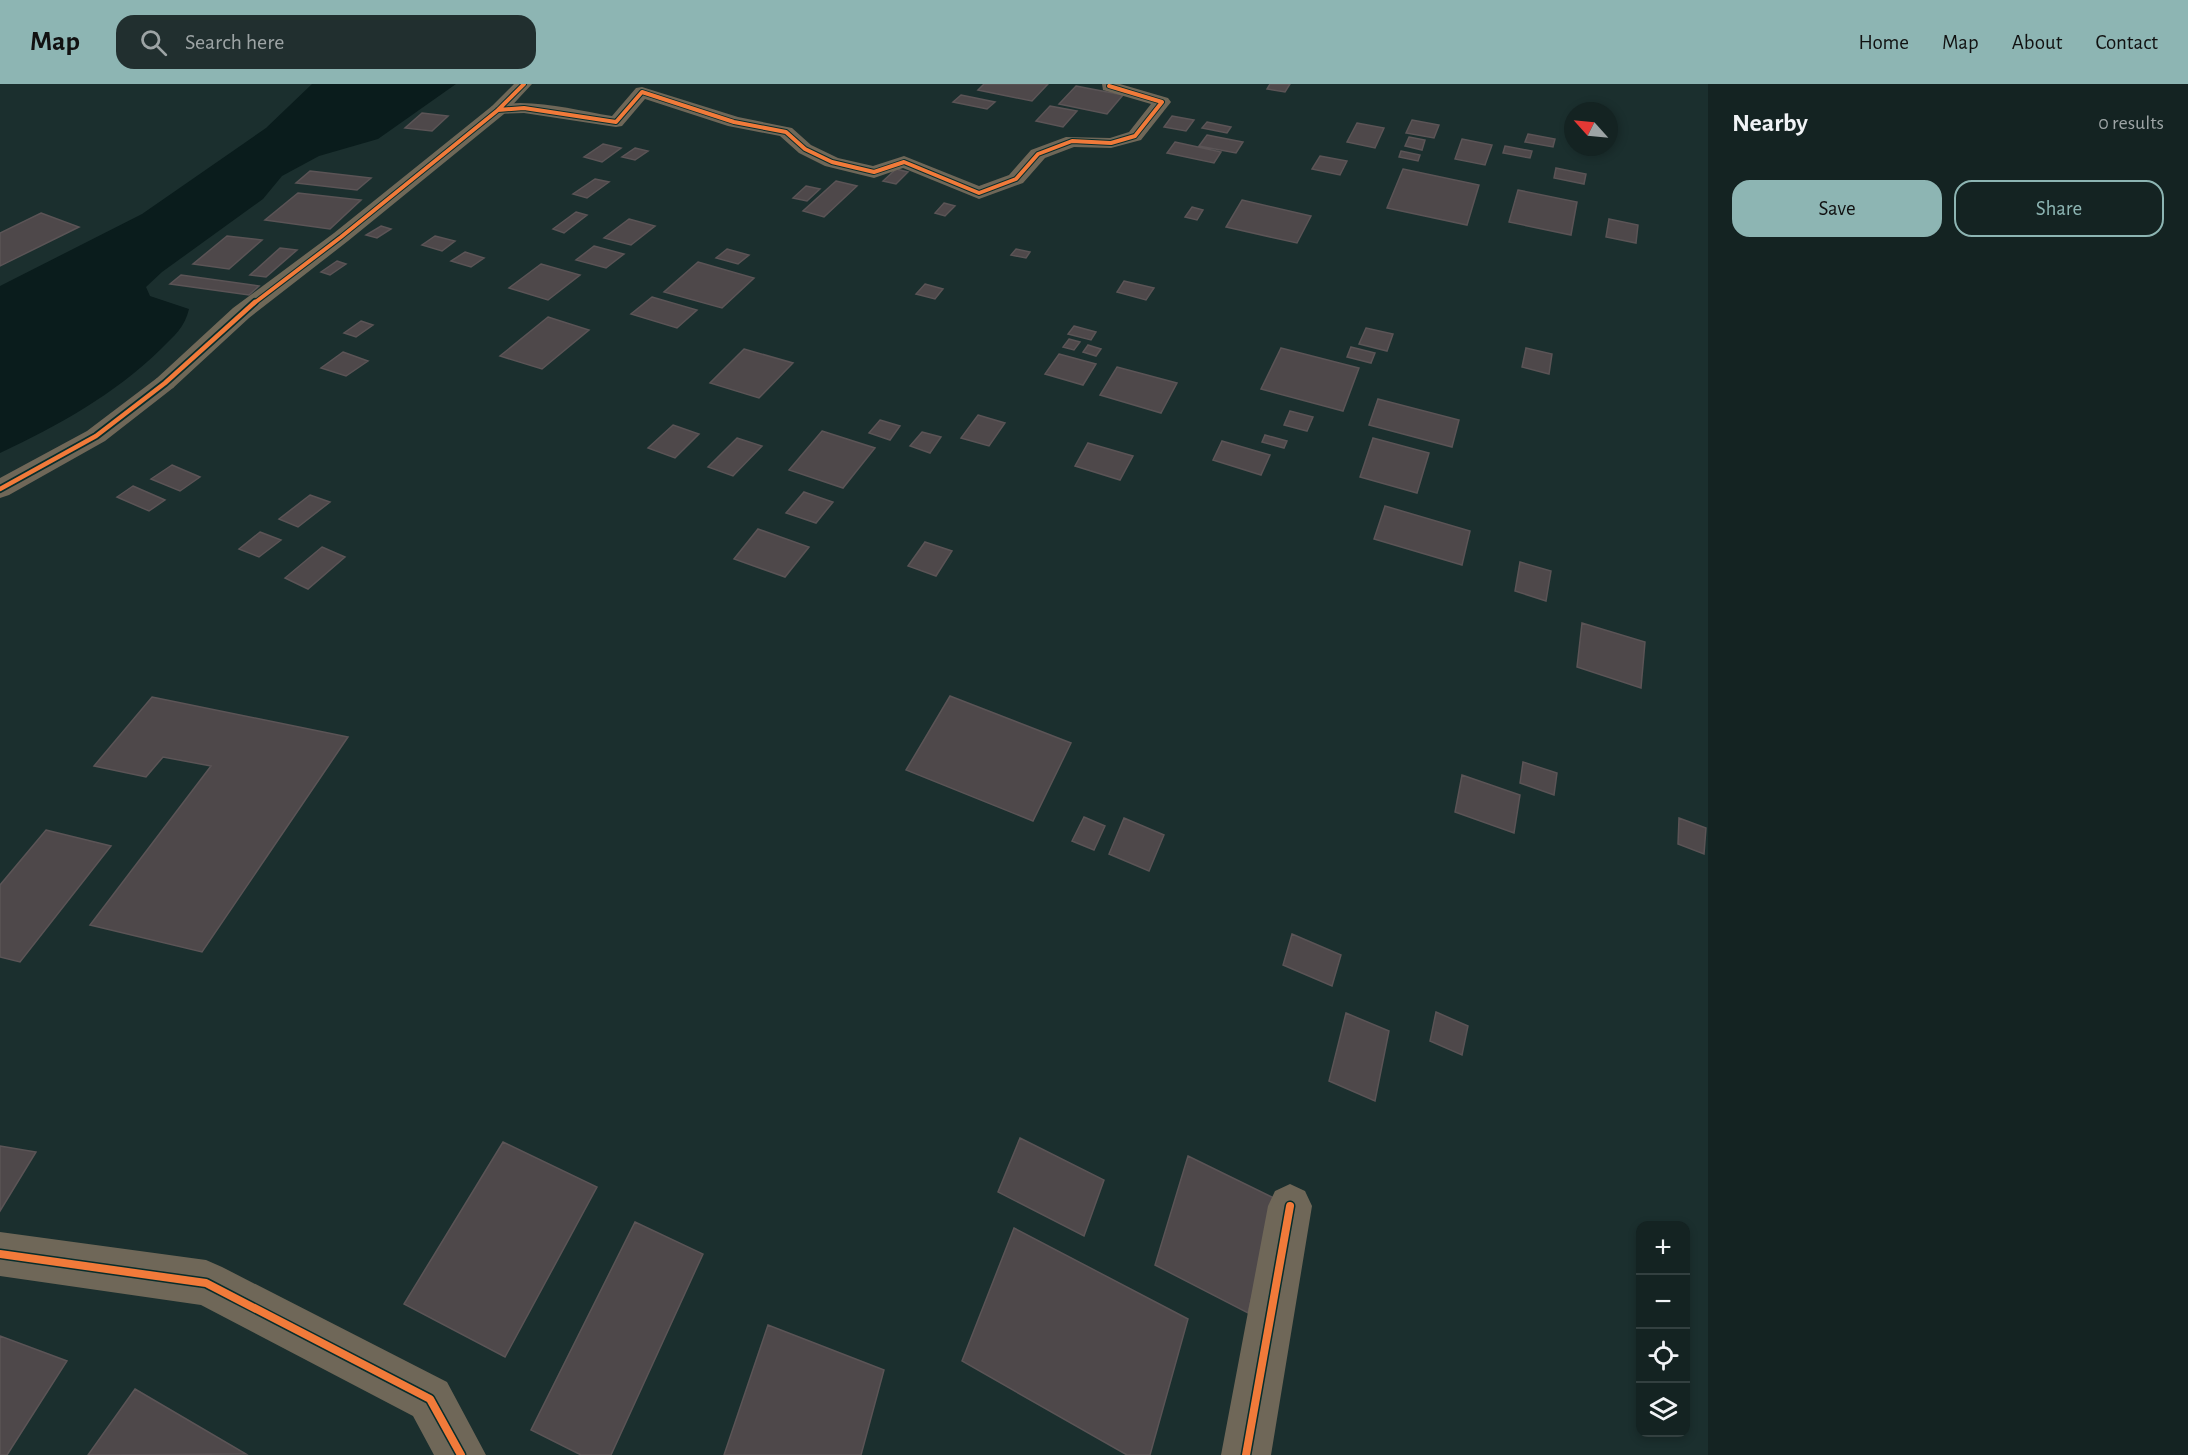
<!DOCTYPE html>
<meta charset="utf-8">
<style>
:root{--surface:#142322;--page:#212f2f;--text:#f1f3f6;--muted:#9da4a5;--line:#334040;--accent:#8db5b3}
body{margin:0;font-family:"Alegreya Sans",sans-serif;background:var(--page);color:var(--text)}
.controls{position:absolute;right:18px;bottom:18px;display:grid;overflow:hidden;border-radius:12px;box-shadow:0 3px 9px #0003}
.controls button{width:54px;height:54px;display:grid;place-items:center;padding:0;border:0;border-bottom:2px solid var(--line);background:var(--surface);color:var(--text);font:30px sans-serif}
.compass{position:absolute;left:1564px;top:18px;width:54px;height:54px;border-radius:50%;background:var(--surface);box-shadow:0 3px 9px #0003;rotate:297deg}
.list{margin:0;padding:0;list-style:none}
h2{display:flex;justify-content:space-between;align-items:center;height:78px;margin:0;padding:0 24px;font-size:26px}
h2 small{font-size:20px;font-weight:400;color:var(--muted)}
.actions{display:flex;gap:12px;padding:18px 24px}
.actions a{flex:1;padding:14px 0;border:2px solid var(--accent);border-radius:18px;text-align:center;font-size:21px;color:var(--accent)}
.actions .main{background:var(--accent);color:#111}
.icon{flex:none;width:33px;height:33px;fill:none;stroke:currentColor;stroke-width:2;stroke-linecap:round;stroke-linejoin:round}
.map{position:relative;flex:none;width:1708px;height:1371px;overflow:hidden}
header{display:flex;align-items:center;gap:36px;box-sizing:border-box;height:84px;padding:0 30px;background:var(--accent);color:#111}
header strong{font-size:28px}
nav{display:flex;gap:33px;margin-inline-start:auto;font-size:21px}
.search{width:420px;height:54px;background:var(--page);display:flex;align-items:center;gap:15px;box-sizing:border-box;padding:0 21px;border-radius:18px;color:var(--muted);font-size:22px}
main{display:flex}
aside{flex:1;background:var(--surface)}
.map>svg:first-child{display:block}
</style>
<header>
<strong>Map</strong>
<div class="search"><svg class="icon" aria-label="search" viewBox="0 0 24 24"><circle cx="10" cy="10" r="6"/><path d="M15 15l6 6"/></svg>Search here</div>
<nav><a>Home</a><a>Map</a><a>About</a><a>Contact</a></nav>
</header>
<main>
<div class="map">
<svg width="1708" height="1371" viewBox="0 0 1708 1371">
<rect width="100%" height="100%" fill="#1b2f2e"/>
<!-- water -->
<path fill="#0a1c1c" d="M312,0H456L378,55L319,72L282,92L263,115L162,188L146,203L150,212L189,225C185,243 174,252 161,265C114,311 59,341 0,369V202L142,130L266,44Z"/>
<!-- building -->
<path fill="#4e484a" stroke="#5b5456" stroke-width="1.5" d="M984,0H1048L1032,17L978,6Z
M1270,0H1290L1285,8L1267,5Z
M1076,2L1123,11L1107,30L1059,20Z
M961,11L995,18L987,25L953,18Z
M1050,22L1077,27L1063,43L1036,37Z
M422,29L448,32L432,47L405,44Z
M1172,32L1194,36L1186,47L1164,43Z
M1412,36L1439,41L1434,54L1406,49Z
M1207,38L1231,43L1227,49L1202,44Z
M1357,39L1384,44L1375,64L1347,58Z
M1528,50L1555,55L1553,63L1525,58Z
M1207,51L1243,58L1236,69L1199,62Z
M1409,53L1425,56L1422,66L1405,62Z
M1462,55L1492,61L1485,81L1455,75Z
M1175,58L1221,68L1214,79L1167,69Z
M603,60L621,64L602,78L584,73Z
M1505,62L1532,67L1530,74L1503,69Z
M635,64L648,67L635,76L622,73Z
M1401,67L1420,71L1418,77L1399,73Z
M1320,72L1347,77L1340,91L1312,85Z
M1556,84L1586,90L1584,100L1554,94Z
M896,85L908,88L896,100L883,97Z
M1403,85L1479,101L1467,141L1387,124Z
M310,87L371,94L357,106L296,99Z
M595,95L609,98L587,114L573,110Z
M836,97L857,102L824,133L803,127Z
M806,102L820,105L807,117L793,114Z
M1518,106L1577,118L1571,151L1509,138Z
M298,109L361,116L330,145L265,136Z
M1242,116L1311,132L1297,159L1226,143Z
M944,119L955,122L945,132L935,129Z
M1192,123L1203,126L1197,136L1185,133Z
M576,128L587,131L564,149L553,145Z
M41,129L79,143L0,182V149Z
M629,135L655,142L631,161L604,154Z
M1609,135L1638,141L1636,159L1606,153Z
M381,142L391,145L377,154L366,151Z
M227,152L262,156L229,185L193,180Z
M435,152L455,157L442,167L422,161Z
M594,162L624,170L606,184L576,176Z
M280,164L297,166L266,193L250,191Z
M727,165L749,171L738,180L716,174Z
M1016,165L1030,168L1026,174L1011,171Z
M465,168L484,174L471,183L451,177Z
M337,177L346,180L330,191L321,188Z
M698,178L754,194L722,224L664,208Z
M541,180L580,191L548,216L509,204Z
M181,191L259,202L249,211L170,200Z
M1124,197L1154,204L1146,216L1117,208Z
M925,200L943,205L935,215L916,210Z
M652,213L697,226L677,244L631,230Z
M548,233L589,246L542,285L500,272Z
M361,237L373,241L356,253L344,249Z
M1074,242L1096,248L1091,256L1068,250Z
M1366,244L1393,250L1387,267L1359,260Z
M1069,255L1080,258L1074,266L1063,263Z
M1088,261L1101,265L1096,272L1083,268Z
M1351,263L1375,269L1371,279L1347,273Z
M1281,264L1359,284L1343,327L1261,305Z
M1526,264L1552,270L1549,290L1522,283Z
M744,265L793,279L759,314L710,299Z
M343,268L368,277L346,292L321,284Z
M1059,270L1096,280L1083,301L1045,290Z
M1117,283L1177,299L1161,329L1100,311Z
M1378,315L1459,336L1452,363L1369,341Z
M1290,327L1313,333L1307,347L1284,341Z
M978,331L1005,339L989,362L961,354Z
M880,336L900,342L890,356L869,349Z
M673,341L699,350L675,374L648,364Z
M822,347L875,364L843,404L789,386Z
M922,348L941,353L930,369L910,362Z
M1265,351L1287,357L1284,364L1262,358Z
M737,354L762,362L733,392L708,383Z
M1373,354L1429,369L1417,409L1360,393Z
M1222,357L1270,371L1261,391L1213,376Z
M1088,359L1133,372L1120,396L1075,382Z
M172,381L200,393L180,407L151,395Z
M133,402L165,416L149,427L117,413Z
M804,408L833,418L816,439L786,429Z
M310,411L330,418L298,443L279,435Z
M1385,422L1470,447L1462,481L1374,455Z
M758,445L809,463L785,493L734,475Z
M260,448L281,456L259,473L239,465Z
M925,458L952,467L936,492L908,482Z
M322,463L345,473L308,505L285,494Z
M1520,478L1551,487L1546,517L1515,507Z
M1582,539L1645,558L1641,604L1577,583Z
M950,612L1071,659L1033,737L906,686Z
M152,613L348,653L202,868L90,841L211,682L163,673L146,693L94,682Z
M1523,678L1557,689L1554,711L1520,699Z
M1462,691L1520,711L1514,749L1455,728Z
M1084,733L1105,742L1094,766L1072,757Z
M1124,734L1164,751L1149,787L1109,770Z
M1679,734L1706,744L1704,770L1678,760Z
M46,746L111,762L20,878L0,873V801Z
M1292,850L1341,871L1332,902L1283,881Z
M1436,928L1468,942L1462,971L1430,957Z
M1346,929L1389,947L1375,1017L1329,997Z
M1020,1054L1104,1096L1084,1152L998,1108Z
M503,1058L597,1103L505,1273L404,1220Z
M0,1062L36,1068L0,1127Z
M1188,1072L1276,1115L1248,1229L1155,1181Z
M635,1138L703,1170L611,1371H581L531,1346Z
M1014,1144L1188,1235L1150,1371H1127L962,1277Z
M768,1241L884,1286L861,1371H724Z
M0,1252L67,1277L7,1371H0Z
M135,1305L246,1370L88,1371Z"/>
<g fill="none" stroke-linecap="round" stroke-linejoin="round">
<!-- street -->
<path fill="#6f6758" fill-rule="evenodd" d="M1102,0H1120L1168,14L1171,18L1141,56L1111,64L1074,63L1045,74L1023,99L979,115L903,84L874,94L825,82L799,69L780,52L728,42L645,15L622,42L616,43L524,29L492,30L489,26L492,22C530,13 574,26 612,32L636,4L642,3L738,33L792,44L811,61L838,74L873,82L904,72L979,102L1009,91L1031,66L1066,53L1110,54L1129,48L1151,20L1103,6Z
M165,292L173,294L177,299L173,304L105,357L9,411L0,414V394L87,347L157,294Z
M1290,1100L1305,1107L1312,1122L1271,1371H1221L1268,1122L1275,1107Z
M0,1148L206,1176L222,1183L447,1298L486,1371H434L413,1332L201,1221L0,1192Z"/>
<!-- secondary -->
<path fill="#6f6858" fill-rule="evenodd" d="M514,0H532L504,30L348,157L249,234L173,304L165,306L157,304L153,299L157,294L233,224L334,149L492,22Z"/>
<defs>
<path id="cycleway-far2" d="M498,26L524,24L616,38L642,8L734,38L786,48L805,65L832,78L874,88L904,78L979,109L1016,95L1038,70L1072,57L1111,59L1135,52L1162,18L1109,2
M253,220L341,153L498,26L524,0"/>
<path id="cycleway-far1" d="M0,405L96,352L165,299L255,218"/>
<path id="cycleway" d="M0,1170L206,1199L430,1315L461,1371
M1246,1371L1290,1122"/>
</defs>
<!-- cycleway-far2 casing -->
<use href="#cycleway-far2" stroke="#072d2c" stroke-width="6"/>
<!-- cycleway-far1 casing -->
<use href="#cycleway-far1" stroke="#072d2c" stroke-width="8"/>
<!-- cycleway casing -->
<use href="#cycleway" stroke="#072d2c" stroke-width="11"/>
<!-- cycleway-far2 -->
<use href="#cycleway-far2" stroke="#f17a3a" stroke-width="4"/>
<!-- cycleway-far1 -->
<use href="#cycleway-far1" stroke="#f17a3a" stroke-width="4.5"/>
<!-- cycleway -->
<use href="#cycleway" stroke="#f17a3a" stroke-width="8"/>
</g>
</svg>
<div class="controls">
<button>+</button>
<button>−</button>
<button><svg class="icon" aria-label="locate" viewBox="0 0 24 24"><circle cx="12" cy="12" r="6"/><path d="M12 2v4M12 18v4M2 12h4M18 12h4"/></svg></button>
<button><svg class="icon" aria-label="layers" viewBox="0 0 24 24"><path d="M12 4l9 5-9 5-9-5zM3 14l9 5 9-5"/></svg></button>
</div>
<svg class="compass" viewBox="-18 -18 36 36"><path d="M0-13l5 13h-10z" fill="#e53935"/><path d="M0 13l5-13h-10z" fill="#9da4a5"/></svg>
</div>
<aside>
<h2>Nearby<small>0 results</small></h2>
<ul class="list">
</ul>
<div class="actions"><a class="main">Save</a><a>Share</a></div>
</aside>
</main>
